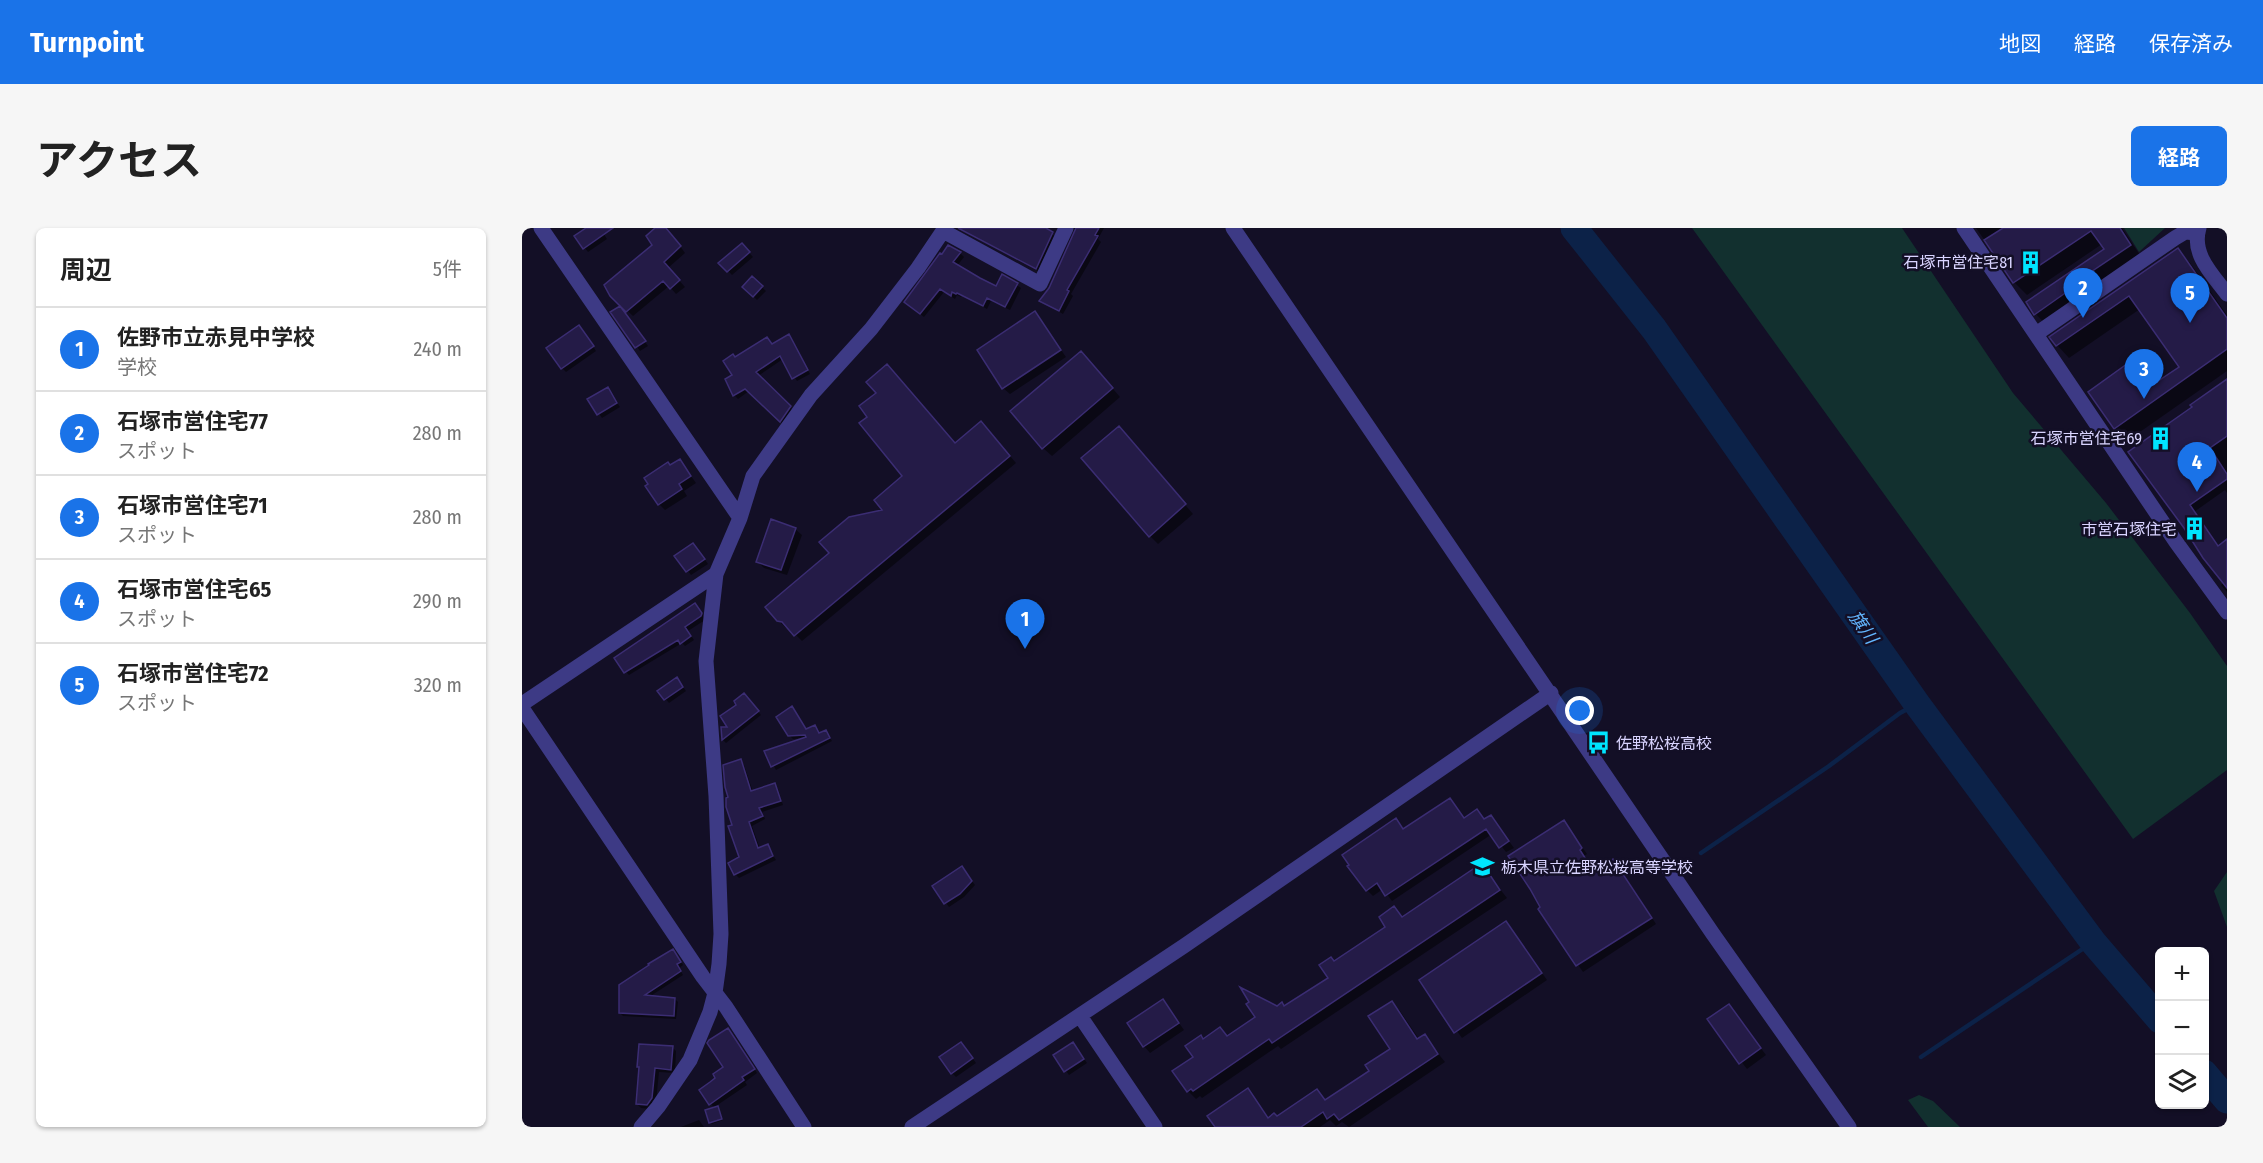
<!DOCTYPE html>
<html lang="ja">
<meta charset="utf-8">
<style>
:root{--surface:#fff;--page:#f6f6f6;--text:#222;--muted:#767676;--line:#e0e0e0;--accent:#1a73e8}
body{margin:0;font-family:"Fira Sans Condensed","Noto Sans JP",sans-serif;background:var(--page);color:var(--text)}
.controls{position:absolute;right:18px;bottom:18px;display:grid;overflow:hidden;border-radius:9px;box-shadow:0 2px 4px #0004}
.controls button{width:54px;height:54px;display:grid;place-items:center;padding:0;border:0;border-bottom:2px solid var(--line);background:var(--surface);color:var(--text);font:30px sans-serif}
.you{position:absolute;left:1058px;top:483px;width:21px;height:21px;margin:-15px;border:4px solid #fff;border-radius:50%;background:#1a73e8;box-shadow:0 0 0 9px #1a73e833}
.badge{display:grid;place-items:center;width:39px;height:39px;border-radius:50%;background:var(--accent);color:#fff;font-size:20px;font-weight:700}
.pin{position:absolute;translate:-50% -50px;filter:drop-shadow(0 2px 3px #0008)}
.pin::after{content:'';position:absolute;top:32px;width:21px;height:18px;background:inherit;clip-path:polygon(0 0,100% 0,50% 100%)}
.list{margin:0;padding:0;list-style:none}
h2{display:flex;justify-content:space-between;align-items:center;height:78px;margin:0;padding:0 24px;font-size:26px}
h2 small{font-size:20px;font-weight:400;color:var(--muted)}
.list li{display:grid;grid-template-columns:39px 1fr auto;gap:18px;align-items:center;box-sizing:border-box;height:84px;padding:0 24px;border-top:2px solid var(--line)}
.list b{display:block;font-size:22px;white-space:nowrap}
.list p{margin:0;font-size:20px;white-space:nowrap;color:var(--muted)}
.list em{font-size:20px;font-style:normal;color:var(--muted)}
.icon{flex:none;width:33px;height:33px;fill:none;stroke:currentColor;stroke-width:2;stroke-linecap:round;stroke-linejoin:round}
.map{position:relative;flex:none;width:1705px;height:899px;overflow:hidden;border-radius:9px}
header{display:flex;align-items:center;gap:36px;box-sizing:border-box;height:84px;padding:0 30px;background:var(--accent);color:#fff}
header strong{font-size:28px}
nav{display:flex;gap:33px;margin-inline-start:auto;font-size:21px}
.intro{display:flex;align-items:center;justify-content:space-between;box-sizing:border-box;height:144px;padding:0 36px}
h1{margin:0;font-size:42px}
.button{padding:15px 27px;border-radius:9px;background:var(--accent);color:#fff;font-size:21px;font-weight:700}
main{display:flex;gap:36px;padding:0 36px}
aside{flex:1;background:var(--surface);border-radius:9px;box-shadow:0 2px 4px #0004}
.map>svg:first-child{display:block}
</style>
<header>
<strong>Turnpoint</strong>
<nav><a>地図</a><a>経路</a><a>保存済み</a></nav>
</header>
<div class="intro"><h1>アクセス</h1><a class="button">経路</a></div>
<main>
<aside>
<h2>周辺<small>5件</small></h2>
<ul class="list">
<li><span class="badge">1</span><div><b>佐野市立赤見中学校</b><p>学校</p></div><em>240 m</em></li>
<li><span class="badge">2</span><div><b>石塚市営住宅77</b><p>スポット</p></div><em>280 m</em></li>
<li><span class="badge">3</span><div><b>石塚市営住宅71</b><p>スポット</p></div><em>280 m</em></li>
<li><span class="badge">4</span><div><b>石塚市営住宅65</b><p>スポット</p></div><em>290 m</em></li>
<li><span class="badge">5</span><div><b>石塚市営住宅72</b><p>スポット</p></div><em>320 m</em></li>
</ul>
</aside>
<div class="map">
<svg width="1705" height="899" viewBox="0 0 1705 899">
<rect width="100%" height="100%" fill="#130f26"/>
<!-- green -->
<path fill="#12302f" d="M1170,0H1380L1491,165L1584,275L1668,385L1705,438V542L1611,611Z
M1602,0H1643L1617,24Z
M1705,644V699L1692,663Z
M1397,867L1411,873L1438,899H1406L1386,872Z"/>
<!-- shadow -->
<path fill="#0007" d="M66,0H78L85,11L66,24L54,9Z
M135,0H145L163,25L146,40L163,59L154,66L147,58L111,88L89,67L132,17Z
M439,0H521L534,9L518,44L443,4Z
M554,0H582L576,11L579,14L549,66L551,68L541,86L519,73L528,61Z
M1454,0H1600L1620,30L1526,99L1514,86L1584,21L1580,16L1505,67L1492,54Z
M220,17L231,29L210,47L199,35Z
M1655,22L1668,35L1705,87V143L1605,213L1593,200L1609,135L1630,159L1659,139L1618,81L1547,130L1535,117Z
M438,25L442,29L435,38L475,60L481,48L499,60L488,82L469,73L465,81L440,67L439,69L435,67L433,71L422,64L402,89L388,78Z
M230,50L244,63L235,72L222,59Z
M91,84H102L126,118L118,123Z
M513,85L544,129L488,166L481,160Z
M61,103L74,123L44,144L40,140Z
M267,108L288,146L275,153L261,131L236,148L272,183L262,197L227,163L216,171L212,167V147L214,131Z
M567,133L598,169L530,228L521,220Z
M1705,153V265L1703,262L1672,284L1697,319L1705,313V364L1699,357L1702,354L1663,299L1672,180Z
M85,160L98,179L80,190L67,171Z
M356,166L433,216L466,202L494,235L280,413L267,400H264L256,392L363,283L382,248L347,189Z
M605,209L671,286L636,316L628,308Z
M158,233L174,255L162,263L165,268L143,282L137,276L149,239Z
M273,301L280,307L265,347L242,340L236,334Z
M175,320L186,336L169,347L155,328Z
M177,381L183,392L166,403L172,412L163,418L160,415L107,447L104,444Z
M158,455L164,463L147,475L137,463Z
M225,471L239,487L204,515L201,512L200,501L207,500Z
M273,484L285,502L293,499L298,506L304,504L310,513L254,542L244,524L281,510L271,511L267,507Z
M218,533L222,537L231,564L253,557L256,561L261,577L240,584L243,591L230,598L238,621L245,618L254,632L217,650L213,646L218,630L208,570Z
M928,572L943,591L955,583L963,593L969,589L992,620L984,624L970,606L870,673L861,661L851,668L845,662L874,592L882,602Z
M1041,593L1065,626L1062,628L1073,645L1091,633L1097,639L1134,696L1061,744L1018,681Z
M959,637L985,670L759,821L756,818L680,870L678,868L674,871L666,863L681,812L698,801L706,809L755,780L763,779L808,750L812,734L866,699L872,680L881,690Z
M443,644L453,657L442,669L427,679L412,659Z
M984,695L1025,752L940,810L899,753Z
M154,726L161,737L157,740L161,747L127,769L153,771L156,774L154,791L101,788L98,785Z
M641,773L662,802L628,825L622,818Z
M870,775L878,783L897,811L902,808L923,834L827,899L820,894L814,898L808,892L798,899H695L726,862L747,890H755L795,863L805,873L849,843L870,821Z
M1206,777L1244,827L1225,841L1187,792Z
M209,805L235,845L223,854L225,857L194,878L197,881L201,892L190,896L188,894L193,881L179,862L189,855L203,840Z
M150,819L154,823L153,845L137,844L134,874L129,881L119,880L115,876L119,841L117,839Z
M554,819L565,835L547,847L533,828Z
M443,820L454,835L434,849L430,845Z
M177,892L182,899H159Z"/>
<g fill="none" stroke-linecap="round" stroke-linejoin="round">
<!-- stream -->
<path stroke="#0c2248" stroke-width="4.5" d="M1179,625L1307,538L1378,485L1395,476
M1399,829L1571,714"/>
<!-- river -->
<path stroke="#0c2248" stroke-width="27" d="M1052,0L1132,101L1395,476L1571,714L1638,792
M1682,845L1705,872"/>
</g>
<!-- building -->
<path fill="#241b47" stroke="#3b2d73" stroke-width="1.5" d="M64,0H91L61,21L52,8Z
M133,0H144L159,18L142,34L158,52L148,61L141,53L104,84L88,68L82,57L130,17L124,8Z
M436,0H524L531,4L514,41Z
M554,0H577L573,7L576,8L545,62L547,63L537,83L517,73L527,60Z
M1481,0H1598L1609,17L1554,54L1556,56L1512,87L1504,74L1582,21L1569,3L1491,55L1462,12Z
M220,15L228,24L205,44L196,35Z
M426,17L439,24L431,34L458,50L474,58L480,46L496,55L483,79L465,70L461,78L435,65L434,66L430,64L429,68L418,61L398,86L382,74L418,25L420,26Z
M1656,20L1705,90V121L1592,201L1566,164L1609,133L1627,159L1657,139L1607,68L1534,118L1527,109Z
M230,48L241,58L231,69L220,59Z
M98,78L124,113L113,120L88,84Z
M513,83L539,122L480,161L455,122Z
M57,97L72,118L39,141L24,120Z
M267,106L286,142L270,151L258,128L234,144L269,178L258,194L223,161L211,168L203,151L210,147L201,133L211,126L213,129L245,109L250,116Z
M559,123L591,160L520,221L488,183Z
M365,136L433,215L459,193L488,228L272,408L260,394L255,393L243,379L307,325L297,314L327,289L360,282L352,272L380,248L337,195L345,189L337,178L354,165L344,154Z
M1705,151V208L1688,220L1705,246V251L1668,277L1696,318L1705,311V360L1681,330L1662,300L1606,224L1670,179L1668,177Z
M86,159L95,175L75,187L65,171Z
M597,198L664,276L627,309L559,230Z
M158,231L169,248L157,256L160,261L136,277L123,258L126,256L122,250L146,234L148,237Z
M249,291L274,300L259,342L234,334Z
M171,315L183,331L164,344L152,328Z
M173,375L180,385L179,388L163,399L169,408L158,416L156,412L102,445L92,430Z
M155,449L161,459L142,472L135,463Z
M222,465L237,483L200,512L199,499H205L198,488L214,477L212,473Z
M270,478L284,501L293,497L297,505L304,502L308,510L249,539L242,523L284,509L283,507L266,508L254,489Z
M219,531L229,563L253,555L259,573L237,580L241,588L227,594L236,620L246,616L251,628L212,647L206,635L217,629L206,598L210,597L204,579V570L206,569L203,559L201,537Z
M928,570L942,590L955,581L962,591L969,587L987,613L977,620L964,601L863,668L855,655L844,663L825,638L827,637L820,627L874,590L881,601Z
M1042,592L1060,620L1058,622L1072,644L1091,631L1130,690L1054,738L1016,681L1018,679L1008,661L986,628Z
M960,635L978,662L750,815L747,811L671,863L669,861L665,864L650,843L671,829L663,818L679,807L681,811L698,799L705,808L733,789L724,776L727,774L718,759L755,778L760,774L762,778L806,750L797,737L809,729L812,733L863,699L857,689L872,678L880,689Z
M440,638L450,653L438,666L422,676L410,658Z
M984,693L1020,745L932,805L897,752Z
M151,721L159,734L155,736L159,743L123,767L153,770L152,788L97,785V757L127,737L126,736Z
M641,771L657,795L621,819L605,795Z
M870,773L895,811L903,806L916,826L817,892L812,886L805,891L801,884L779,899H693L685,888L726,860L746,890L752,885L755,888L795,861L803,872L847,843L843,837L868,821L846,788Z
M1207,776L1239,820L1217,836L1185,791Z
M206,800L233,841L220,849L222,852L187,877L177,862L188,854L193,850L191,846L201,839L185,815L187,812Z
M439,814L451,830L429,846L417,829Z
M551,814L562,831L542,844L531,827Z
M117,816L151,818L149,842L133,840L130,870L125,877L114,876L117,839H115Z
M196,878L200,891L187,895L183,882Z"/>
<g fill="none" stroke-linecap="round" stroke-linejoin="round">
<!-- minor -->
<path stroke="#3d3a85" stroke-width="15" d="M19,0L218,290
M711,0L1191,706L1327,899
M1442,0L1654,314L1705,384
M1677,0C1669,26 1690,46 1705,66
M421,3L518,56L544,0
M1514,106L1653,10L1663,4L1676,5
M0,476L194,346
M0,480L181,749L204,779L282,899
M558,788L633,899
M119,899L136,879L168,832L188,784L193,765L197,736L199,706L194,568L184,433L194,346L218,290L231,248L289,167L349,101L396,40L423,0
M390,899L662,718L1029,465"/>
</g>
<!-- icons -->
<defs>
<symbol id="building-bare" viewBox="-9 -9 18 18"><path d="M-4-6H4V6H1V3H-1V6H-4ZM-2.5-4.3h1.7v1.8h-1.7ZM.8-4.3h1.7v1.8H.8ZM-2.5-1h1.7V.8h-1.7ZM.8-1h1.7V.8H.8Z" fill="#00e5ff" stroke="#130f26" stroke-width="2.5" paint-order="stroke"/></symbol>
<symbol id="bus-bare" viewBox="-9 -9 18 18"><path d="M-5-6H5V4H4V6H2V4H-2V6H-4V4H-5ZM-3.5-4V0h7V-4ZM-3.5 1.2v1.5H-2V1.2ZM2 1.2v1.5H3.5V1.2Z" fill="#00e5ff" stroke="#130f26" stroke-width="2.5" paint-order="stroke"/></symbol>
<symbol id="school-bare" viewBox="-9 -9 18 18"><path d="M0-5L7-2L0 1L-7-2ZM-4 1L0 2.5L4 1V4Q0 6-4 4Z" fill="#00e5ff" stroke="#130f26" stroke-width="2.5" paint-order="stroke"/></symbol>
</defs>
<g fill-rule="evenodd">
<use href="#building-bare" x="1492" y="18" width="33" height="33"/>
<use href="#building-bare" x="1622" y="194" width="33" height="33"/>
<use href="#building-bare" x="1656" y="284" width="33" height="33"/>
<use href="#bus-bare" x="1060" y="498" width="33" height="33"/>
<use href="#school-bare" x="944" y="622" width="33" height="33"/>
</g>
<g text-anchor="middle" stroke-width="5" stroke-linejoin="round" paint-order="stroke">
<!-- poi labels -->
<g font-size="16" fill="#d9d4ff" stroke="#130f26" text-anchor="end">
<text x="1491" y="40">石塚市営住宅81</text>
<text x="1620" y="216">石塚市営住宅69</text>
<text x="1655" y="307">市営石塚住宅</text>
<text x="1094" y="521" text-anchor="start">佐野松桜高校</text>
<text x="979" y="645" text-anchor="start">栃木県立佐野松桜高等学校</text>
</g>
<!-- water labels -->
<g font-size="18" font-style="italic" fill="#62b6ff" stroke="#130f26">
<text transform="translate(1341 399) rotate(55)" y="6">旗川</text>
</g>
</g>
</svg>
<div class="controls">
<button>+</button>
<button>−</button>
<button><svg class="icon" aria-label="layers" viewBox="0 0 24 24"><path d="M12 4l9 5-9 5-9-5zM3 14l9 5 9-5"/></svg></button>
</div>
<div class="you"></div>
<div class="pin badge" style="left:503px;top:421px">1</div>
<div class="pin badge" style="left:1561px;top:90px">2</div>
<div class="pin badge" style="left:1622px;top:171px">3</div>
<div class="pin badge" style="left:1675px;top:264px">4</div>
<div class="pin badge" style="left:1668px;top:95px">5</div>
</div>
</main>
